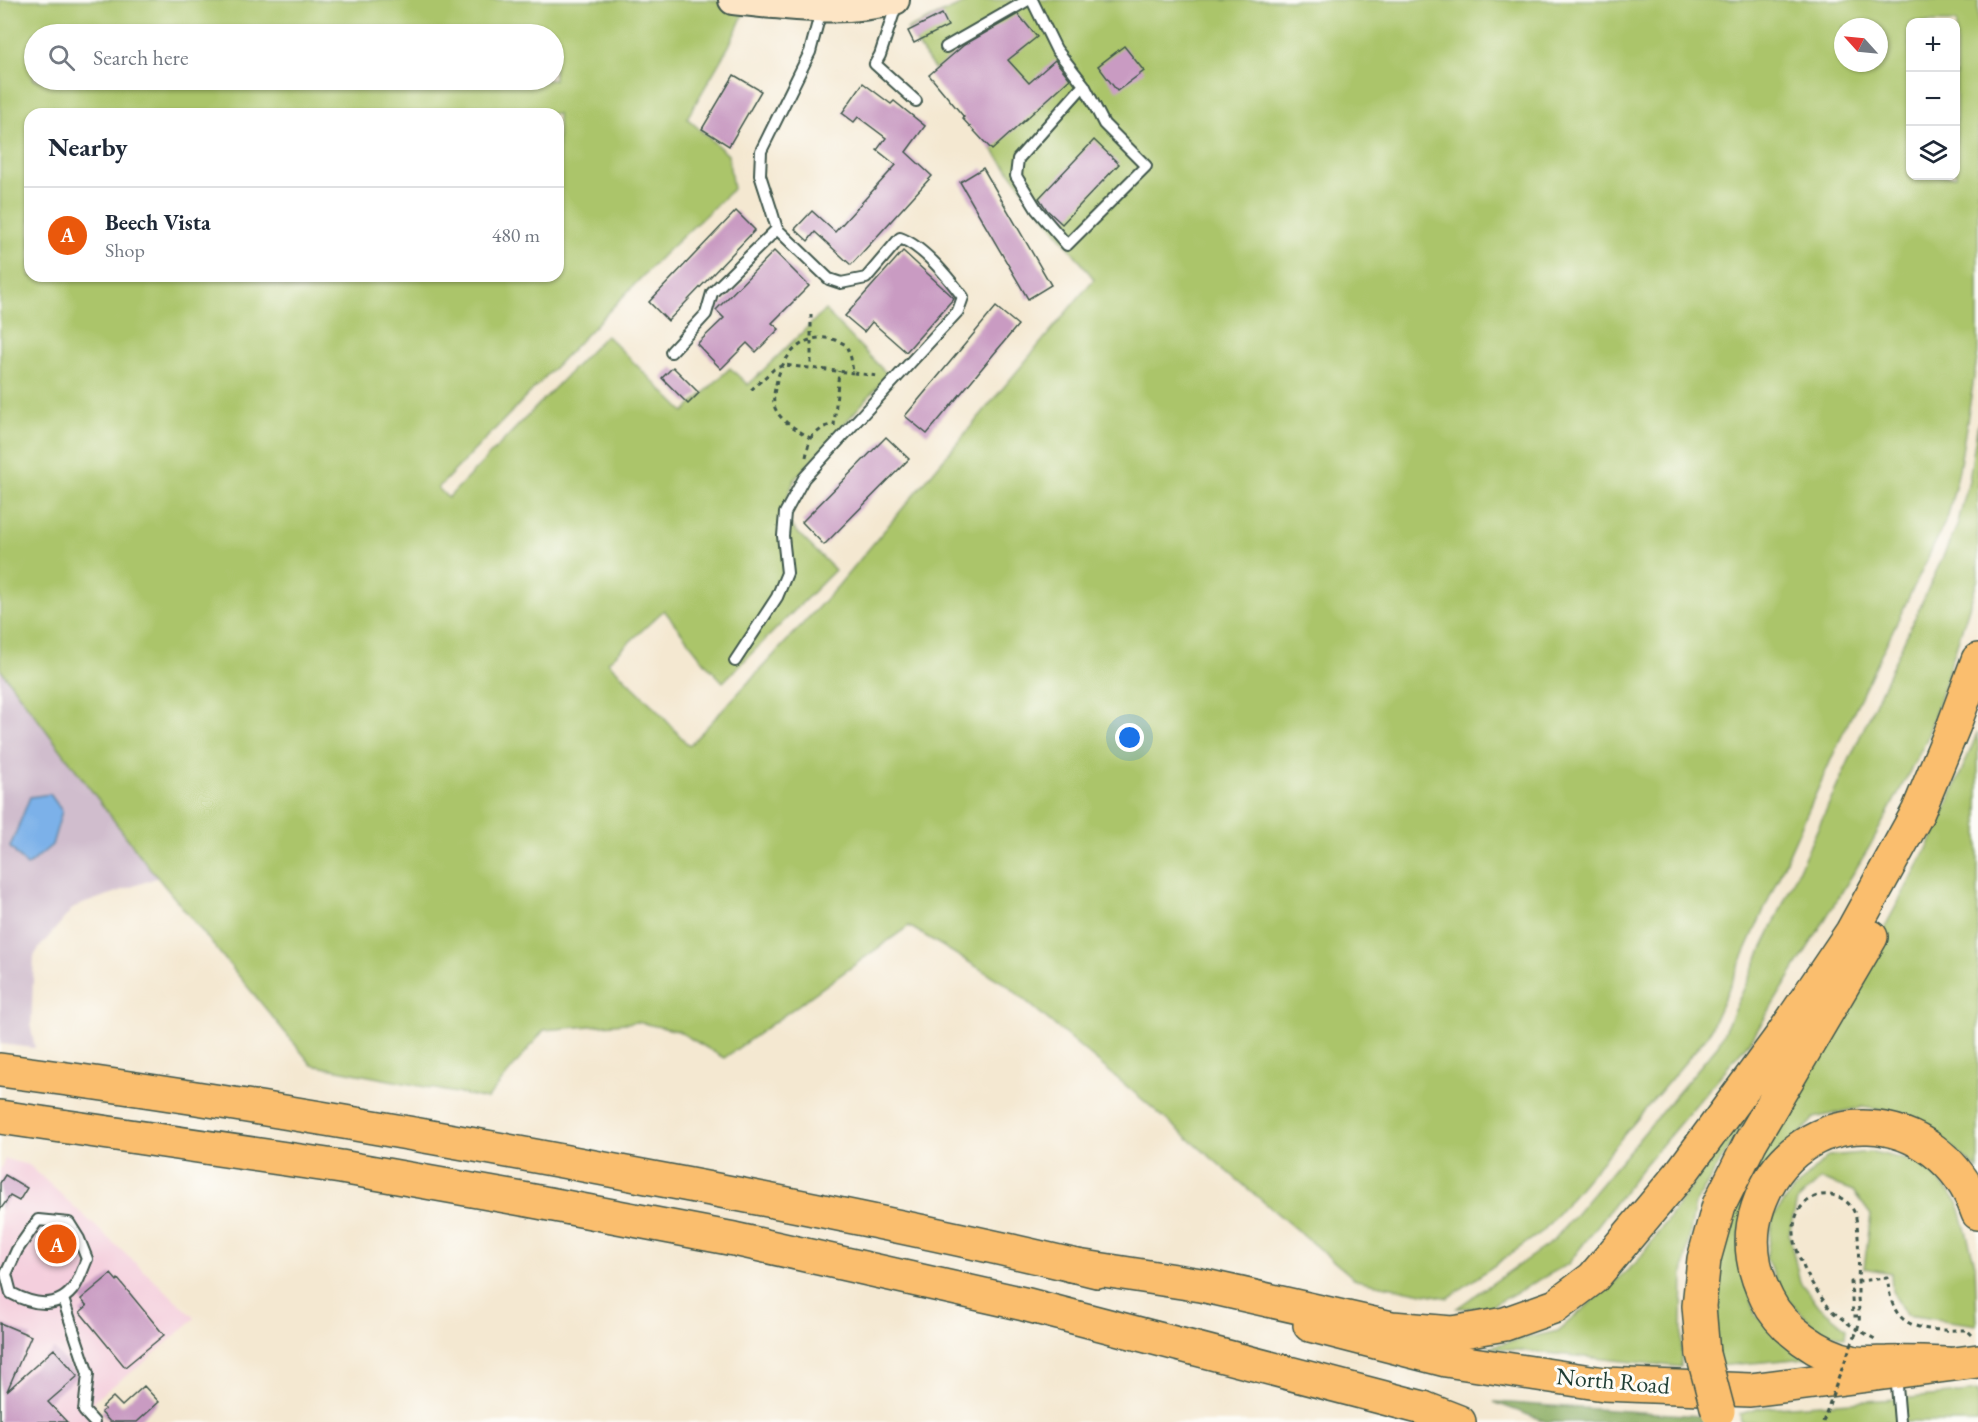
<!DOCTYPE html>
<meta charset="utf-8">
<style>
:root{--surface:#fff;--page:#f2f2f3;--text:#1f2937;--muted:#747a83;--line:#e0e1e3;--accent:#ea580c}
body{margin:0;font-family:"EB Garamond",serif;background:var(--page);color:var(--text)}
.controls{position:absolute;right:18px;top:18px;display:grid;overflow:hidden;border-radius:12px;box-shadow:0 2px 4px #0004}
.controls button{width:54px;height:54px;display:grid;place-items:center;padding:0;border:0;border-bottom:2px solid var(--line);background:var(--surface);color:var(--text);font:30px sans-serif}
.compass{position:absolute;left:1834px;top:18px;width:54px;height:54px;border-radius:50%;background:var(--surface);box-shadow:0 2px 4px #0004;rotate:297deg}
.you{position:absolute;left:1130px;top:738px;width:21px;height:21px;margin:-15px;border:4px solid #fff;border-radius:50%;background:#1a73e8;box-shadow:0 0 0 9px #1a73e833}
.badge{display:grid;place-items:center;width:39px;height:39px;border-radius:50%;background:var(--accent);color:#fff;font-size:20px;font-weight:700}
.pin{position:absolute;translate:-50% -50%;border:3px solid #fff;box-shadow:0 2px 6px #0006}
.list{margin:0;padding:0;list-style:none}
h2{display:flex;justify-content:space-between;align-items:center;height:78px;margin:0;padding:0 24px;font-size:26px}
h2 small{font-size:20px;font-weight:400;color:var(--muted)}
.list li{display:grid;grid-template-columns:39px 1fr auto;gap:18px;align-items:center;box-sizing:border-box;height:96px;padding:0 24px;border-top:2px solid var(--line)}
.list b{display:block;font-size:22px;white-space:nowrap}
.list p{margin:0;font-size:20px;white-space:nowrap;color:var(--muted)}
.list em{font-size:20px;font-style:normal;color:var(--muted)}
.icon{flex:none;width:33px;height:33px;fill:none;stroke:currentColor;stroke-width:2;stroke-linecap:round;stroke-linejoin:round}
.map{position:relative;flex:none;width:1978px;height:1422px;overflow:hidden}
.search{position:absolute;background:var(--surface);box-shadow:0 2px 4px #0004;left:24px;top:24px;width:540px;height:66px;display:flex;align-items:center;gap:15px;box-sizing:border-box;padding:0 21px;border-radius:33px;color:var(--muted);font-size:22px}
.panel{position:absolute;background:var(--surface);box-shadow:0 2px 4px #0004;left:24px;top:108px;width:540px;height:174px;border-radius:18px}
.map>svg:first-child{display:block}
</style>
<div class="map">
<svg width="1978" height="1422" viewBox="0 0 1978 1422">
<rect width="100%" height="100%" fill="#fdfcf7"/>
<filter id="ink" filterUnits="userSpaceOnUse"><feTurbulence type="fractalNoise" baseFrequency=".0167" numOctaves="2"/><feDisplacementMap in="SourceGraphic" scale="12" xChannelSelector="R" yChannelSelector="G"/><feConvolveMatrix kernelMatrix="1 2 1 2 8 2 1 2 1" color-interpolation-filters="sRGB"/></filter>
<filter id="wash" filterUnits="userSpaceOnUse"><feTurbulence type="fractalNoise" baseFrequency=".008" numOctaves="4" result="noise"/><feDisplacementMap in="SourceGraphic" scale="24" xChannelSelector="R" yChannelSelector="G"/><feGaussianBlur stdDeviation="1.35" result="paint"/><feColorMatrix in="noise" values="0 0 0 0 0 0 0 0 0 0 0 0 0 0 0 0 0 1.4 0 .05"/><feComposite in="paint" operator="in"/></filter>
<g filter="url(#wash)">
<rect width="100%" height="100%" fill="#f4e8d1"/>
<!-- built -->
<path fill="#f4cfdd" d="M5,1159L29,1165L195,1318L141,1365L95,1399L94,1409L106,1422H0V1170Z"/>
<!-- industrial -->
<path fill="#d0bdcd" d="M0,666L159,877L74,907L39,948L34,956L31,1029L35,1048L0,1044Z"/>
<!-- green -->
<path fill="#abc56b" stroke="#658150" stroke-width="1.5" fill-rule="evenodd" d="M0,0H711L747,6L729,46L687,118L728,155L733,189L664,254L438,488L448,498L606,335L684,412L730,368L748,385L825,310L888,375L795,479L780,515L835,570L723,682L706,664L664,610L608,662L656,709L689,746L837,587L1094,279L966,116L907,29L971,0H1978V353L1959,470L1948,516L1838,744L1708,1035L1543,1231L1448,1298L1356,1280L1007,985L909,926L724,1058L678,1031L637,1022L544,1030L487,1099L312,1065L149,867L0,669ZM1910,22H1956V176H1910ZM1843,27H1879V63H1843ZM34,34H554V80H34ZM30,114H558V276H30Z
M1978,422V579L1926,741L1870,846L1753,1037L1638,1173L1568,1264L1488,1308H1457L1553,1241L1718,1045L1957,526L1969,480Z
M1978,732V1170L1954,1149L1908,1115L1863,1107L1814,1118L1763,1177L1739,1236L1755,1315L1785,1337L1807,1358L1718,1366L1708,1313L1735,1182L1833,1035L1875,945L1935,834Z
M1780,1063L1695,1204L1683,1274L1681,1367L1487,1347L1558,1331L1637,1262Z
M1873,1152L1924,1164L1958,1202L1975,1264L1977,1325L1906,1315L1892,1291L1891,1273L1864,1268L1871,1215L1853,1191L1821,1179L1797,1201L1789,1234L1800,1282L1820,1307L1846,1328L1845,1338L1816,1328L1783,1294L1766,1259L1773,1217L1789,1195L1828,1156Z
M1978,1391V1422H1741L1740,1414L1760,1408L1911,1398Z"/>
<!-- forest -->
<path fill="#88aa5f" stroke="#54744a" stroke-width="1.5" d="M1494,1402L1700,1416L1703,1422H1547Z"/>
<!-- water -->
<path fill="#7bb1e9" stroke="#4d778e" stroke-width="1.5" d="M50,794L62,811L52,845L27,866L10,847L30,797Z"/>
<g id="blocks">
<!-- building -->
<path fill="#c99bc2" d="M942,14L948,26L914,43L908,31Z
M1018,14L1037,37L1008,60L1029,83L1055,60L1070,79L992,150L962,118L964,117L929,75L964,45Z
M1124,46L1144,71L1117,91L1098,66Z
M734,75L761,91L729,146L702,129Z
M863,83L891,104L894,101L925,126L906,152L932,176L851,265L815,232L808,241L795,229L812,211L835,232L896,165L877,150L886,138L858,117L854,122L842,113Z
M1094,140L1119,164L1062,224L1047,210L1039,198Z
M983,168L1051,285L1028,299L960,182Z
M736,211L755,230L668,321L649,302Z
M774,251L809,286L772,323L779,329L756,352L747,343L721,369L697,344L724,318L716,310Z
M903,251L954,298L906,352L872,322L864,332L845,316Z
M996,307L1018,325L927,434L905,416Z
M673,367L699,393L688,404L662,378Z
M886,437L909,459L824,545L802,522Z
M5,1175L27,1188L19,1201L10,1196L0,1210V1183Z
M111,1274L117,1281L118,1279L164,1335L125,1367L80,1312L87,1306L81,1299Z
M0,1323L31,1336L7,1391L54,1349L78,1376L48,1402L67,1422H0Z
M144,1386L159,1402L137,1422H110L101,1412L105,1409L102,1407L113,1397L122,1406Z"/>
</g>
</g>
<g filter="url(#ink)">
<use href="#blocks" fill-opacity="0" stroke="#3f574c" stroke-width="1.5"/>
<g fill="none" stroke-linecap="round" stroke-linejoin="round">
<defs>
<path id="service" d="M1032,0L1056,49L1084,85L1104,124L1146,166L1067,245L1037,210L1016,176L1018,159L1084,85
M897,3L880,55L875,64L916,101
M946,47L1028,0
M671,352L706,314L712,293L777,229
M735,661L777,597L787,573L783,536L785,513L804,478L958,311L963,297C948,277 923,246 900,238L866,278L841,283L829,279L777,229L771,209L760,175L761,151L810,52L822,7
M38,1220L69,1223L79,1239L87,1259C83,1268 80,1278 75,1286C59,1310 33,1305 11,1293L6,1274L17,1250Z
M63,1299L88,1374L84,1411L94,1422
M1896,1374L1900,1422"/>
<path id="secondary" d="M733,0C786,5 843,14 895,0"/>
<path id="trunk" d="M0,1070C217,1098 433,1136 647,1177C798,1205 949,1235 1097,1271
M0,1117L341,1167L528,1200L734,1239L1024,1304L1423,1408
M1310,1325L1446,1360L1604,1384L1750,1390L1978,1361"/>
<path id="motorway" d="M1071,1265L1201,1285L1392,1328L1452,1333L1505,1324L1556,1306L1593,1278L1681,1173L1781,1037L1852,932L1918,812L1954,725L1978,660
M1703,1354L1699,1306L1704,1259L1719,1205L1750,1143L1871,937
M1947,1364C1927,1363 1908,1362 1888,1363C1877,1363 1863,1365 1852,1362C1820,1356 1781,1328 1767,1299C1752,1269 1747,1239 1758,1207C1796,1095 1941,1104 1978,1213
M1423,1408L1459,1422"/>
</defs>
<!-- service casing -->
<use href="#service" stroke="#3f574c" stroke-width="14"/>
<!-- secondary casing -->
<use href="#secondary" stroke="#3f574c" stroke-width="32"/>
<!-- trunk casing -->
<use href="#trunk" stroke="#3f574c" stroke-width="36"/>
<!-- motorway casing -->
<use href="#motorway" stroke="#3f574c" stroke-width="36"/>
<!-- path -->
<path stroke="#3f574c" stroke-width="3" stroke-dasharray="4.5 4.5" stroke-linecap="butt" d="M811,314V368
M751,390L774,369L784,365L853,373
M834,426L839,371
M810,438L824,427L834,424
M806,457L810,438C798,430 780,421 775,408C772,398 775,389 777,380C786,347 814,326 846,345L851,358L853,373L879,376
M1833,1312L1853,1327L1875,1339
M1858,1316H1853L1851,1282L1887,1278C1889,1286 1889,1294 1892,1302C1902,1334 1940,1330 1967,1330L1973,1336"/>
<!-- service -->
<use href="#service" stroke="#fff" stroke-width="10"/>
<!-- secondary -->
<use href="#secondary" stroke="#fde5c5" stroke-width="28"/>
<!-- trunk -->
<use href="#trunk" stroke="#fabe6e" stroke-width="33"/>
<!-- motorway -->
<use href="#motorway" stroke="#fabe6e" stroke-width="33"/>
<defs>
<path id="motorway-bridge" d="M1703,1354L1718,1411"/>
</defs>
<!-- motorway-bridge casing -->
<use href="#motorway-bridge" stroke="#3f574c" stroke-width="36" stroke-linecap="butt"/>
<!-- path-bridge -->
<path stroke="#3f574c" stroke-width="3" stroke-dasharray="4.5 4.5" stroke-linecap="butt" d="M1823,1422C1831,1399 1839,1376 1848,1353C1851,1344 1857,1333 1859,1323C1860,1315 1858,1304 1858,1296C1858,1273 1860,1240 1856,1218C1852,1197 1826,1188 1809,1200C1772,1225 1812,1289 1833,1312"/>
<!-- motorway-bridge -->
<use href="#motorway-bridge" stroke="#fabe6e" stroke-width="33"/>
</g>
</g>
<g text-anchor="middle" stroke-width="6" stroke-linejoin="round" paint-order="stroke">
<!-- street labels -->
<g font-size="24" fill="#1f3d34" stroke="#fdfcf7">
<text transform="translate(1613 1381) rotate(5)" y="8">North Road</text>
</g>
</g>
</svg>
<div class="controls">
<button>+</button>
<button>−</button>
<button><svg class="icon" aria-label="layers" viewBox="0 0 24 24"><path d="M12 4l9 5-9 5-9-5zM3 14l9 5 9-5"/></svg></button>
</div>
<svg class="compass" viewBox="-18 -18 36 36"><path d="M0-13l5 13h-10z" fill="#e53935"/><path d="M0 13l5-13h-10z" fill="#747a83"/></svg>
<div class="you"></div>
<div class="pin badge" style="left:57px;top:1244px">A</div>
<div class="search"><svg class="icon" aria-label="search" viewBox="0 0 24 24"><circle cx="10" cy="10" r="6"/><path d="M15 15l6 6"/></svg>Search here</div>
<section class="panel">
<h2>Nearby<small></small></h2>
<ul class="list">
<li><span class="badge">A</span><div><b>Beech Vista</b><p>Shop</p></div><em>480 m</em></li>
</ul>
</section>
</div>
